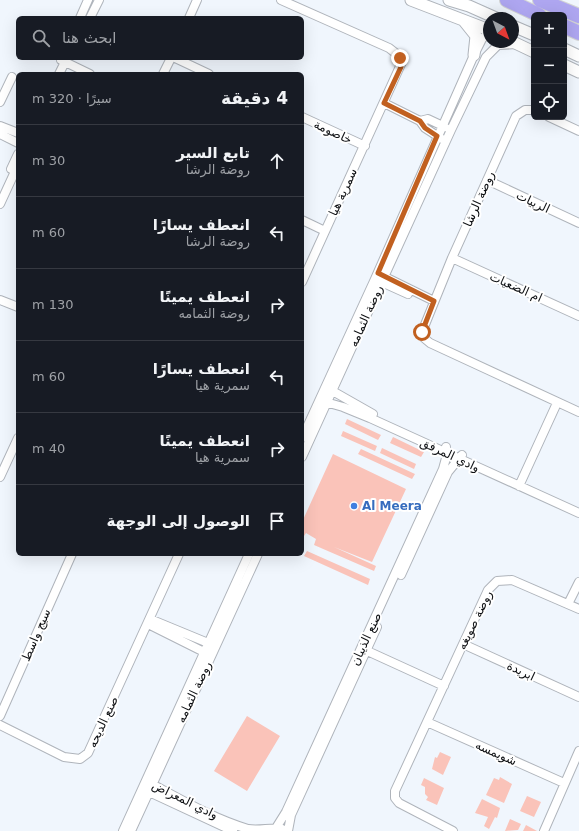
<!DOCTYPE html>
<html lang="ar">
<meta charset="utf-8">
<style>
:root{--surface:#171b24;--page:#242831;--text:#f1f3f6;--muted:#9ea1a6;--line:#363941}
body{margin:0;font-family:"DejaVu Sans",Cairo,sans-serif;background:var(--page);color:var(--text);direction:rtl}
.controls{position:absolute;right:12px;top:12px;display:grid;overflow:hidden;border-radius:6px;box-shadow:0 4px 16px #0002}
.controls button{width:36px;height:36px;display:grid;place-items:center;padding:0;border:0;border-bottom:1px solid var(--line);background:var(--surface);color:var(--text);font:20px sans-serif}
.compass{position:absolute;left:483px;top:12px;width:36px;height:36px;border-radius:50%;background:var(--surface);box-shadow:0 4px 16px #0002;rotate:139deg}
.stop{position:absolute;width:12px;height:12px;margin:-9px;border:3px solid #c16020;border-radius:50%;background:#fff}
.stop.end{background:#c16020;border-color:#fff;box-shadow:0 1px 4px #0008}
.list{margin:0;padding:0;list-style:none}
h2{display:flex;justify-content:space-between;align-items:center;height:52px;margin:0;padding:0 16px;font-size:17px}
h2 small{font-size:13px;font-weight:400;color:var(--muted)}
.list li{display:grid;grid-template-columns:26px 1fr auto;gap:12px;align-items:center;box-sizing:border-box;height:72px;padding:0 16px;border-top:1px solid var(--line)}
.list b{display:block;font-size:15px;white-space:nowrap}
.list p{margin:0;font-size:13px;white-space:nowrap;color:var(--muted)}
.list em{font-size:13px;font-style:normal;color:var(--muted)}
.icon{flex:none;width:22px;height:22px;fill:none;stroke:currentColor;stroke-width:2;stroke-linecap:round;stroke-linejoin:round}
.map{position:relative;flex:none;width:579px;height:831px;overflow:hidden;direction:ltr}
.search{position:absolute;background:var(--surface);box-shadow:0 4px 16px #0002;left:16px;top:16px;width:288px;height:44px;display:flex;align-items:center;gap:10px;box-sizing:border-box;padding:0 14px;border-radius:6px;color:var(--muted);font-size:15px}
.panel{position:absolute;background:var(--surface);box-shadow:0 4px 16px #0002;left:16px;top:72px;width:288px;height:484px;border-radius:6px;direction:rtl}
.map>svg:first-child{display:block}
</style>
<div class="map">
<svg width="579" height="831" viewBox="0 0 579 831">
<rect width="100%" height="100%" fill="#f0f6fd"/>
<!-- building -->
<path fill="#fac3b9" d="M347,419L381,435L378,440L345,424Z
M343,431L377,446L375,451L341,436Z
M393,437L424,452L421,457L390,443Z
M382,448L416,464L414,469L380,453Z
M361,449L415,474L412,479L358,454Z
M333,454L406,489L372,562L334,547L376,566L374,571L314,545L316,539L306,533L302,539V522Z
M307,551L370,579L368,585L304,556Z
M247,716L280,736L247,791L214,771Z
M440,752L451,757L443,775L432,769L435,757L437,758Z
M500,777L512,784L504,803L486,795L494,778L499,780Z
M424,778L444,788L437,805L426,800L428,797L425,794V787L421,785Z
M527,796L541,802L534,817L520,811Z
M482,799L500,808L497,818L495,817L489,829L484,826L488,817L475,813Z
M510,819L521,824L518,830L505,831Z
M526,825L537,831H523Z"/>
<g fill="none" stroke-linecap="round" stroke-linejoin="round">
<defs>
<path id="street" d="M281,0L389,48L398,55L402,62L302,282
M80,18L88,0
M90,18L99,0
M189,18L197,0
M175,58L209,74
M61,60L90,74
M59,74L67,58
M163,74L171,58
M0,102L12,77
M384,103L420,121L425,128L442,139
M534,110H525L516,116L452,258L422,332L424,338L430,343L579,412
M302,117L365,146
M549,117L579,131
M420,121L428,119L445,127
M0,126L18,133
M0,134L18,143
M11,169L18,154
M487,180L579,223
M0,204L18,165
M302,220L325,231
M452,258L579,316
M379,274L434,301
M377,280L408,294
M0,300L18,307
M329,389L373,414
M322,401L343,407L370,418L579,513
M302,438L375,279L474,55L482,39L489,32
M302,457L451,130L486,57L498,45L517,44
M0,477L18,438
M519,486L557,403
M401,575L448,472L462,455
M568,604L579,582
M150,619L213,645
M148,624L208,654
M463,644L579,697
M363,649L444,686
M0,716L72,554
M427,722L564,783
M0,725L64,757L80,759L88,753L179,554
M148,782C180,799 214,819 248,829C260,831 271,827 282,829
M145,790L233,831
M276,828L286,812L443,469L446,458V447
M123,831L249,554
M131,831L258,554
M288,831L291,815L377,627
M453,831L399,803L395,798V791L488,590L497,581L512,580L579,609
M544,831L579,751"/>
<path id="secondary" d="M411,0L489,30
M449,0L469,6L496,18
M464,21L476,36L474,55
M513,26L534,35
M513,42L534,52
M564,49L579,56
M564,65L579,72"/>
<path id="highway" d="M507,0L539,15
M540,0L579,16
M564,26L579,33"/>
</defs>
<!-- street casing -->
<use href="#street" stroke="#afb4bb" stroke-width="10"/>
<!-- secondary casing -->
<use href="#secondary" stroke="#afb4bb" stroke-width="13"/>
<!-- highway casing -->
<use href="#highway" stroke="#d3d4d4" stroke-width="16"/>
<!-- street -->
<use href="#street" stroke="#fff" stroke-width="8"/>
<!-- secondary -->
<use href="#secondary" stroke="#fff" stroke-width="11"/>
<!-- highway -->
<use href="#highway" stroke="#aea6f0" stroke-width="14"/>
</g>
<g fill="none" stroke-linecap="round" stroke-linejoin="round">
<!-- route -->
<path stroke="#c16020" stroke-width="5" d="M400,58L401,67L384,103L420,121L425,128L437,136L378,273L434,301L422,332"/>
</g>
<!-- markers -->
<circle fill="#3f7fe0" stroke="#fff" stroke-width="1.5" cx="354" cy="506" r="4"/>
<g text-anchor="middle" stroke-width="4" stroke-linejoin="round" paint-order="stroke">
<!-- street labels -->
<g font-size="12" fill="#0d0f12" stroke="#fff">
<text transform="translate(333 132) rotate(25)" y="4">خاصومة</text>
<text transform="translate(343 192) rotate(-65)" y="4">سمرية هيا</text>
<text transform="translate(479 199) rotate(-66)" y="4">روضة الرشا</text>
<text transform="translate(533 202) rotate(25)" y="4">الربيات</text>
<text transform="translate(516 287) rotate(24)" y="4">ام الضعيات</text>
<text transform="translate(366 316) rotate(-66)" y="4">روضة الثمامه</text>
<text transform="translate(450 455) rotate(25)" y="4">وادي المرفق</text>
<text transform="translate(475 620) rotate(-64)" y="4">روضة صويغه</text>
<text transform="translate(36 635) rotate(-67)" y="4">سيج واسط</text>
<text transform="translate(366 639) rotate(-65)" y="4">صنع الذيبان</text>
<text transform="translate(521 671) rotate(25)" y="4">ابريدة</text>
<text transform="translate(194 692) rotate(-65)" y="4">روضة الثمامه</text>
<text transform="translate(103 722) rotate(-65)" y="4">صنع الديحه</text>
<text transform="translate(496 753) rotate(24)" y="4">شويمسه</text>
<text transform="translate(185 800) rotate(26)" y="4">وادي المعراض</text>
</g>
<!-- shop labels -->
<g font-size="12" font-weight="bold" fill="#366cbe" stroke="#fff" text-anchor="start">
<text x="362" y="510">Al Meera</text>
</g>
</g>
</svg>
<div class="controls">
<button>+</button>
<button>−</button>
<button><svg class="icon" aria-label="locate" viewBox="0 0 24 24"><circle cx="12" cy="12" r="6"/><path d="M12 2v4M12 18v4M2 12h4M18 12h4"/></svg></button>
</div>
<svg class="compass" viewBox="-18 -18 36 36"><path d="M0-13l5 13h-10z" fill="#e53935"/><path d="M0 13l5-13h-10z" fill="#9ea1a6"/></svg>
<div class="stop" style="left:422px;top:332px"></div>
<div class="stop end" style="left:400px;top:58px"></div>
<div class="search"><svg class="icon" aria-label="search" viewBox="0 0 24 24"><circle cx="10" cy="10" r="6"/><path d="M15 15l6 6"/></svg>ابحث هنا</div>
<section class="panel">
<h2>4 دقيقة<small>سيرًا · 320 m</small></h2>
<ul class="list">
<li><svg class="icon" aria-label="ahead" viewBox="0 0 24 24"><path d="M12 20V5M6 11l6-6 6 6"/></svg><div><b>تابع السير</b><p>روضة الرشا</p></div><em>30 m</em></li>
<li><svg class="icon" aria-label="left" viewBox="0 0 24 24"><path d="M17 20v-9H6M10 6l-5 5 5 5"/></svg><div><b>انعطف يسارًا</b><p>روضة الرشا</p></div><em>60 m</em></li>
<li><svg class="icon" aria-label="right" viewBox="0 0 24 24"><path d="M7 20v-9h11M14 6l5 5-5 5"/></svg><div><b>انعطف يمينًا</b><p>روضة الثمامه</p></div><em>130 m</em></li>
<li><svg class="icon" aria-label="left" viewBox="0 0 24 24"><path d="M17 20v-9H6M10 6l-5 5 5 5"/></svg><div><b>انعطف يسارًا</b><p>سمرية هيا</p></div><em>60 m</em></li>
<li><svg class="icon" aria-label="right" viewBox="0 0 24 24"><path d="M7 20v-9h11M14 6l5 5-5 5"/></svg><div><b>انعطف يمينًا</b><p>سمرية هيا</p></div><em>40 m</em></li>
<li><svg class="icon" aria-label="arrive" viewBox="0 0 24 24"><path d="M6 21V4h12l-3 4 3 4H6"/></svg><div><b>الوصول إلى الوجهة</b></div></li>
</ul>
</section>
</div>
